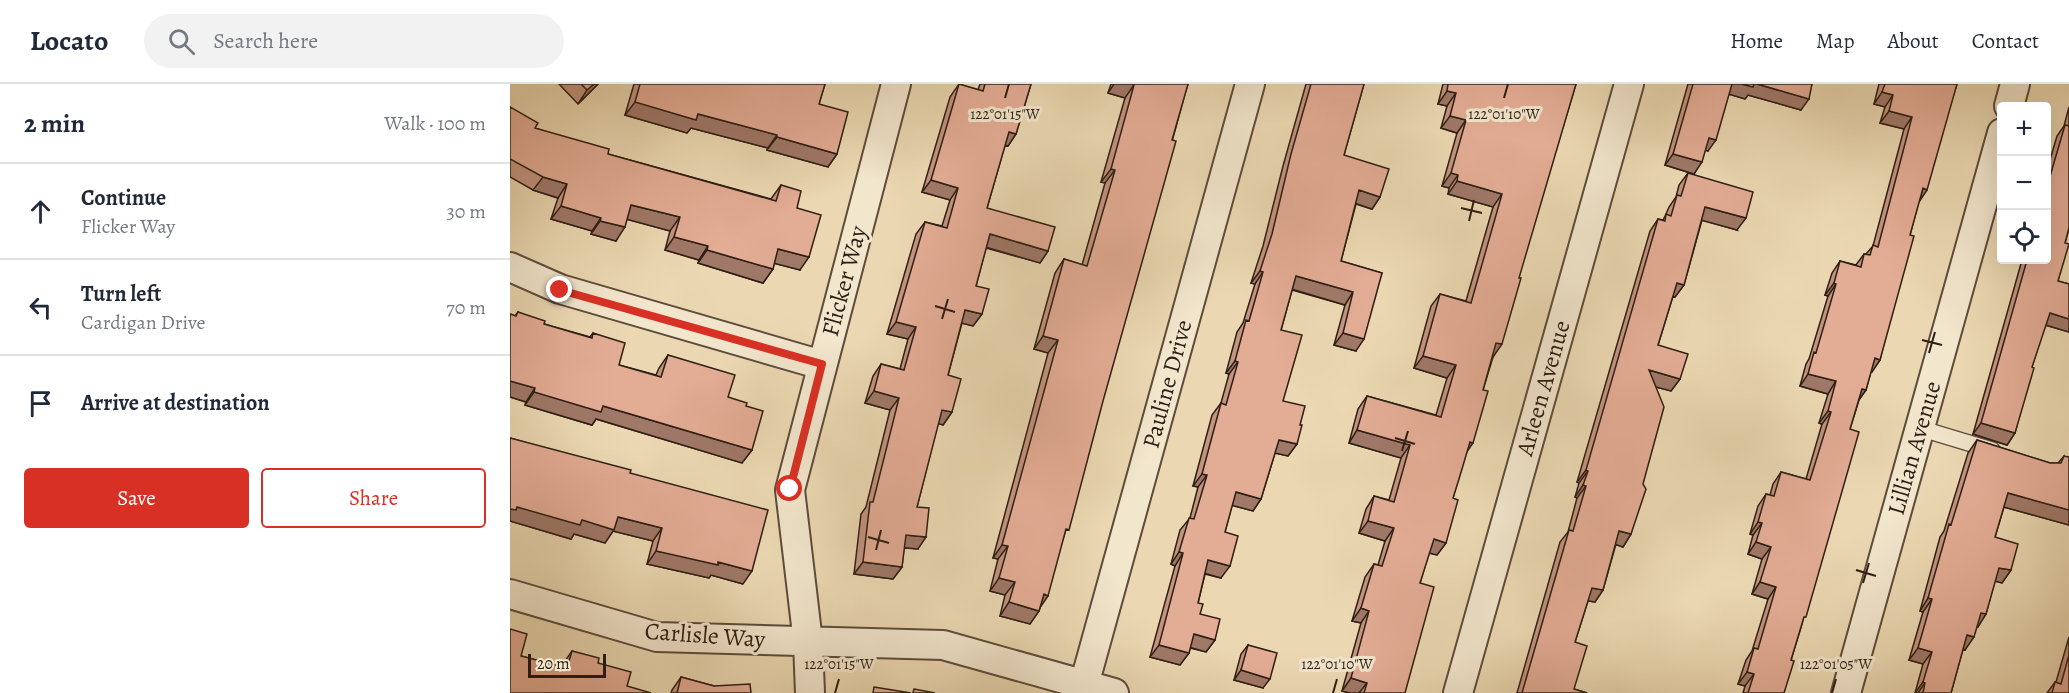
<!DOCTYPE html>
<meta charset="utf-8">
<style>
:root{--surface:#fff;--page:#f2f2f3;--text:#1f2937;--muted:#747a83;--line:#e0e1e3;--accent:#d93025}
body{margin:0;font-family:Alegreya,serif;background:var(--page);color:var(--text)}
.controls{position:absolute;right:18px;top:18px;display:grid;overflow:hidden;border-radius:6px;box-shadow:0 6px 24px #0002}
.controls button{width:54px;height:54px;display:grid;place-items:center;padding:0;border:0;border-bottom:2px solid var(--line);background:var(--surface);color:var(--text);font:30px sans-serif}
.scale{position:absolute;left:18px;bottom:15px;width:78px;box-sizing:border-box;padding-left:6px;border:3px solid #2e1e13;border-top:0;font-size:16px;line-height:21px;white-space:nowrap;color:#2e1e13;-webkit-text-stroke:4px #f2e6cd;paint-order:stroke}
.stop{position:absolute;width:18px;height:18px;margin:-14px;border:4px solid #d93025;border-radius:50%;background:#fff}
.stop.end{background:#d93025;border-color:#fff;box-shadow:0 2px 6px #0008}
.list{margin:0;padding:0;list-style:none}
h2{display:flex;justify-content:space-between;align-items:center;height:78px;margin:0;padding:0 24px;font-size:26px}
h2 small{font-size:20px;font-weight:400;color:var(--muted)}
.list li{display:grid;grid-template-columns:39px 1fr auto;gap:18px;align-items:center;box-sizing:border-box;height:96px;padding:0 24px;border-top:2px solid var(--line)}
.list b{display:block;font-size:22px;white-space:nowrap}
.list p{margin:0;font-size:20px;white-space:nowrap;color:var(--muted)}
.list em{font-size:20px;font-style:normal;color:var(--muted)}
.actions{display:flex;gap:12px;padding:18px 24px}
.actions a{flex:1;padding:14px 0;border:2px solid var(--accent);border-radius:6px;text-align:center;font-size:21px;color:var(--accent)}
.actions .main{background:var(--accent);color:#fff}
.icon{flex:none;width:33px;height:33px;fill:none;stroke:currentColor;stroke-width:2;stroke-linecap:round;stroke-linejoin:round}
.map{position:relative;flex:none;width:1559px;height:609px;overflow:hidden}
header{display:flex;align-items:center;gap:36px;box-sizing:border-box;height:84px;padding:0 30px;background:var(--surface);border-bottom:2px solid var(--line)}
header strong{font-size:28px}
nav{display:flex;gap:33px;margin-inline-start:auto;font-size:21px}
.search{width:420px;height:54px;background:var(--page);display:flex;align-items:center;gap:15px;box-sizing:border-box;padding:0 21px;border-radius:33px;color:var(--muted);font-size:22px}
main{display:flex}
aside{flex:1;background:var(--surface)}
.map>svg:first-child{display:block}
</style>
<header>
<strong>Locato</strong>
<div class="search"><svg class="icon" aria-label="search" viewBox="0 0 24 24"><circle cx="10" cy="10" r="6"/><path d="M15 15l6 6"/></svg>Search here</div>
<nav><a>Home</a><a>Map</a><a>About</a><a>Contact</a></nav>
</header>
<main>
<aside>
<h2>2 min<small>Walk · 100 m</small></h2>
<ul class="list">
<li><svg class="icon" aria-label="ahead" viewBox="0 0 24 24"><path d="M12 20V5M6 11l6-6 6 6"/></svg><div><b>Continue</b><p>Flicker Way</p></div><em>30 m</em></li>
<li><svg class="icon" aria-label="left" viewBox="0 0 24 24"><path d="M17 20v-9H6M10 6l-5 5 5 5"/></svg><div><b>Turn left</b><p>Cardigan Drive</p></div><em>70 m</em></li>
<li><svg class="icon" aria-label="arrive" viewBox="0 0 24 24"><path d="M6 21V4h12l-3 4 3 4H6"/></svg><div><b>Arrive at destination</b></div></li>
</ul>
<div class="actions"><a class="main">Save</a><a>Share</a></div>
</aside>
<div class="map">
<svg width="1559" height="609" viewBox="0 0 1559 609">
<rect width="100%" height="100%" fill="#ebd8b2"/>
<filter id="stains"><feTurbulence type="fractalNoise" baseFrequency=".00333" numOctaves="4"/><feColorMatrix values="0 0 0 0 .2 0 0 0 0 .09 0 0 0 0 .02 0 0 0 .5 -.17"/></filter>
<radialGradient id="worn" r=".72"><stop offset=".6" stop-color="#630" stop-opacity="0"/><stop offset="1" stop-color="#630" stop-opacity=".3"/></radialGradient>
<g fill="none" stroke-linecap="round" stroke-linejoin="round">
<defs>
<path id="lane" d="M1409,344L1482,366"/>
<path id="street" d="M1499,22L1505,0
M0,183L50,205L312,281
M0,510L147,553L433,561L604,609
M574,601L740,0
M300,609L298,558L280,406L386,0
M948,609L1119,0
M1336,609L1492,49"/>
</defs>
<!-- lane casing -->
<use href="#lane" stroke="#5d4c3b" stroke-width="18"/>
<!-- street casing -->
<use href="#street" stroke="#5d4c3b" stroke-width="32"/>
<!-- lane -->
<use href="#lane" stroke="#f2e6cd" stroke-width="15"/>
<!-- street -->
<use href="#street" stroke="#f2e6cd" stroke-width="28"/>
</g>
<!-- wall -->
<path fill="#c39480" stroke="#2e1e13" stroke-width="1.5" d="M49,0H88L68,20Z
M124,0H315L309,20L327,70L318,83L257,66L258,64L181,44L177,49L115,31Z
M449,0L468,6L470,0H521L506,50L498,62L495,61L477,124L538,167L530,179L476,164L466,202L472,230L463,242L452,239L438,291L442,328L433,341L428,339L407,423L408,465L394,464L392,483L383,495L344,490L351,430L356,423L380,326L355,319L363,292L371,280L390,285L398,255L377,250L406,150L415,138L432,142L440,116L412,108L440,13Z
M601,0H678L675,10L554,452L529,527L520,540L490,532L495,511L480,507L488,475L483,474L538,269L524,265L545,189L554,175L572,181L595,99L591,98L615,14L598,9Z
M796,0H854L834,71L870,113L862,125L846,120L831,177L872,189L846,267L824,261L835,221L782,206L771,246L773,317L790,341L787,360L778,372L765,369L751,415L743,427L722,421L715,448L711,494L695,490L688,519L690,530L705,556L696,568L680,564L679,569L670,581L640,573L665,482L661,480L670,446L680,434L688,403L683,402L702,331L711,319L719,290L716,289L727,248L733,239L745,200L741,199L753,162L773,82Z
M933,0H1066L973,306L943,414L936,459L927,471L919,469L910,499L895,609H840L832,607L851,539L842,537L855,493L864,480L868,481L875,457L849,449L856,425L864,412L879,416L891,374L839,359L848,325L857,312L926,331L937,294L904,284L921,222L930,210L956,217L983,123L938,110L939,104L932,102L947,49L931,44L937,22L928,20Z
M1178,0H1302L1291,26L1238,11L1235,15L1219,10L1198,67L1195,66L1184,90L1155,81Z
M1369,0H1447L1409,117L1400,151L1370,276L1361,287L1356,306L1349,316L1340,345L1292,540L1281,576L1274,609H1233L1235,602L1228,600L1236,576L1242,567L1258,515L1242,510L1252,475L1238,470L1243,451L1240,450L1248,422L1256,410L1260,411L1263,400L1271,388L1296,395L1312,340L1309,339L1318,310L1290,302L1296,280L1299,275L1318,212L1315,211L1322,189L1330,177L1346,181L1354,170H1356L1363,162L1394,45L1370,39L1375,23L1364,20Z
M0,23L25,44L98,70L261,115L271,101L287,124L290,186L264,179L263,185L253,199L188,179L189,176L155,166L160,147L117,135L106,157L81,150L82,147L41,135L48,114L23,106L0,93Z
M1559,23V144L1555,159L1548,197L1559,200V248L1535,241L1522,283L1505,349L1497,361L1463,350L1512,176H1536V89L1547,52L1554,42Z
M1178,89L1227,146L1192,136L1174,201L1165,213L1163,212L1148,261L1170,295L1161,307L1146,303L1133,400L1121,450L1113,463L1106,460L1093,506L1085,518L1078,517L1065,558L1064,605L1077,609H1007L1050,458L1058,448L1067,414L1065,413L1069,399L1067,398L1140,147L1148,135L1153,136L1156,130L1159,123L1166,113L1169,101Z
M8,228L34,240L80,253L83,249L109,281L146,291L149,284L158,271L218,313L236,322L242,366L232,379L86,335L82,341L15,321L16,318L0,313V230L5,232Z
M0,354L120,389L233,500L201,491L199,494L137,480L143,457L103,447L95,459L64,450L61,455L0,437Z
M1467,356L1540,379H1548L1554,372L1559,441L1494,423L1485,453L1501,486L1492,499L1485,497L1476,530L1467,543L1455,566L1453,565L1441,609H1405L1413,580L1399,576L1413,528L1410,527L1430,453L1434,447L1458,369Z
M1559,553V609H1537L1545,598H1546Z
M738,561L753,604L724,596L731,570Z
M62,567L88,579L117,602L11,572L52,583L53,580Z
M171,593L204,602L241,609H161L162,606Z"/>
<!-- shaded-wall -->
<path fill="#9f7868" stroke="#2e1e13" stroke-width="1.5" d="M84,0H88L68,20L77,6Z
M604,0H622L624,1L615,14L598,9Z
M1221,0H1247L1299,15L1291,26L1238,11L1235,15L1215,9Z
M937,7L946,9L937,22L928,20Z
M1372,8L1383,11L1375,23L1364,20Z
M125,18L188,30L267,51L258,64L181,44L177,49L115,31Z
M1379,27L1402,33L1394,45L1370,39Z
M940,32L956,36L947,49L931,44Z
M499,48L506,50L498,62L490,60Z
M267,53L327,70L318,83L257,66Z
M1199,54L1206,56L1198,67L1191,65Z
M1163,70L1192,78L1184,90L1155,81Z
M601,85L605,86L595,99L591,98Z
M941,89L948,91L939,104L932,102Z
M33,93L57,100L48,114L23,106Z
M421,96L448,104L440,116L412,108Z
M947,97L992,110L983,123L938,110Z
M1413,104L1417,106L1409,118Z
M849,106L870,113L862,125L841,118Z
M121,121L170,133L160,147L112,134Z
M51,122L91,134L82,147L41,135Z
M1195,123L1236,134L1227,146L1187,135Z
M90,137L115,143L106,157L81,150Z
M480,150L538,167L530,179L472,162Z
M164,153L198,162L189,176L155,166Z
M268,165L299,173L290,186L259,178Z
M197,166L263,185L253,199L188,179Z
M750,187L753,188L745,200L741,199Z
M786,192L843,208L835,221L778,204Z
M1167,199L1174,201L1165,213L1158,211Z
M1324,199L1326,200L1318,212L1315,211Z
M455,226L472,230L463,242L447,238Z
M1540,229L1559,235V248L1532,240Z
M386,238L406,243L398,255L377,250Z
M833,249L854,255L846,267L824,261Z
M533,252L548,256L538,269L524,265Z
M986,259L992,260L983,273L978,271Z
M913,272L946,281L937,294L904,284Z
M1365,274L1370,276L1362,288L1357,286Z
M725,277L728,278L719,290L716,289Z
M1139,286L1170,295L1161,307L1131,299Z
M1298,290L1326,297L1318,310L1290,302Z
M0,297L25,304L16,318L0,313Z
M1352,305L1356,306L1347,318Z
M364,307L389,314L380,326L355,319Z
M24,308L93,322L242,366L232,379L86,335L82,341L15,321Z
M432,326L442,328L433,341L423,338Z
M1318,327L1321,328L1312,340L1309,339Z
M1471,339L1505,349L1497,361L1463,350Z
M847,346L900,361L891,374L839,359Z
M769,356L787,360L778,372L760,368Z
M960,358L963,359L954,372Z
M1076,386L1078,387L1069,399L1067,398Z
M692,390L697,391L688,403L683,402Z
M1073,401L1076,402L1067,414L1065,413Z
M726,408L751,415L743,427L717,420Z
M1498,409L1559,426V441L1490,422Z
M7,423L72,436L108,433L152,444L143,457L103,447L95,459L64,450L61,455L0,437V425Z
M858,437L884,444L875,457L849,449Z
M1248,438L1252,439L1243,451L1240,450Z
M1109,447L1121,450L1113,463L1101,459Z
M396,451L416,453L408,465L387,463Z
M924,455L936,459L927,471L915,468Z
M1246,458L1261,463L1252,475L1238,470Z
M492,461L498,462L488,475L483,474Z
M146,467L208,478L242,487L233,500L201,491L199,494L137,480Z
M669,468L673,469L665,482L661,480Z
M698,476L720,482L711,494L690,488Z
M353,478L392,483L383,495L344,490Z
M1489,484L1501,486L1492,499L1481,496Z
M489,494L505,498L495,511L480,507Z
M1250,498L1266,503L1258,515L1242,510Z
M1082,504L1093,506L1085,518L1073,516Z
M534,510L538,512L529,525Z
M1418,514L1422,515L1413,528L1410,527Z
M499,518L529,527L520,540L490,532Z
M851,524L859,527L851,539L842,537Z
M1471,529L1476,530L1468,543L1462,541Z
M684,550L705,556L696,568L675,562Z
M1457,551L1464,553L1455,566L1449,564Z
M649,561L679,569L670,581L640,573Z
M1408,564L1422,568L1413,580L1399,576Z
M731,586L760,595L753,604L724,596Z
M1237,588L1244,590L1235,602L1228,600Z
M841,594L857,599L849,609H840L832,607Z
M1413,598L1415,599L1408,609H1405Z"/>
<!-- building -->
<path fill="#e3ac95" stroke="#2e1e13" stroke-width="1.5" d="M71,0H84L77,6Z
M130,0H315L309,20L338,28L327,70L267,53V51L188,30L186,36L125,18Z
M449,0L473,7L475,0H521L506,50L499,48L477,124L545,143L538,167L480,150L466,202L479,205L472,230L455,226L438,291L451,295L442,328L432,326L407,423L419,424L416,453L396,451L392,483L353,478L360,418H363L389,314L364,307L371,280L394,286L406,243L386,238L415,138L437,144L448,104L421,96Z
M622,0H678L662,56L666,57L593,317L559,446L556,445L538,512L534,510L529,527L499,518L505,498L489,494L498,462L492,461L548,256L533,252L554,175L577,182L605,86L601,85L624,1Z
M801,0H854L834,71L879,85L870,113L849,106L831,177L872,189L854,255L833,249L843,208L786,192L771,246L792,251L773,317L795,322L790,341H792L787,360L769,356L751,415L726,408L715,448L728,452L720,482L698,476L688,519L693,520L690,530L710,535L705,556L684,550L679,569L649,561L673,469L669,468L679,434L684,435L697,391L692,390L711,319L716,321L728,278L725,277L736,236L739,237L753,188L750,187L762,150L781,70Z
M938,0H1066L1009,194H1011L992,260L986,259L973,306L978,307L963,359L960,358L949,395L943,414L948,416L936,459L924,455L910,499L924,503L895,609H854L857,599L841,594L859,527L851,524L864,480L872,482L884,444L858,437L864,412L884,418L900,361L847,346L857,312L931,333L946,281L913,272L930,210L961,219L992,110L947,97L948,91L941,89L956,36L940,32L946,9L937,7Z
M1183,0H1222L1206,56L1199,54L1192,78L1163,70Z
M1231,0H1244L1243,3Z
M1247,0H1302L1299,15Z
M1375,0H1447L1417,106L1413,104L1400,151L1404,152L1370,276L1365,274L1356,306L1352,305L1340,345L1349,348L1296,533H1294L1281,576L1284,577L1274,609H1238L1244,590L1237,588L1244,564L1248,565L1266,503L1250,498L1261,463L1246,458L1252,439L1248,438L1256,410L1264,412L1271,388L1300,396L1321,328L1318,327L1326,297L1298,290L1304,268L1306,269L1326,200L1324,199L1330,177L1351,183L1354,170L1360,171L1363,161L1368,163L1402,33L1379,27L1383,11L1372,8Z
M0,23L28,39L25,44L99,65L98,70L266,117L271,101L291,107L287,124L311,131L299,173L268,165L263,185L197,166L198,162L164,153L170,133L121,121L115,143L90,137L91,134L51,122L57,100L33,93L0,75Z
M1555,41L1559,42V144L1555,159L1559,160L1548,197L1559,200V235L1540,229L1522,283L1524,284L1505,349L1471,339L1517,176H1536V106Z
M1178,89L1243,108L1236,134L1195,123L1174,201L1167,199L1148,261L1178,270L1170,295L1139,286L1154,323L1133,400L1136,405L1121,450L1109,447L1093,506L1082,504L1065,558L1077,562L1064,605L1077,609H1012L1059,446L1063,447L1076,402L1073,401L1078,387L1076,386L1148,135L1155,137L1156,130L1161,132L1167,111L1171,112Z
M8,228L35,237L34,240L82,254L83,249L115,259L109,281L151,293L158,271L225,291L218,313L237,319L236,322L253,327L242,366L93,322L91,328L24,308L25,304L0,297V230L6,232Z
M0,354L121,386L120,389L258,426L242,487L208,478V481L146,467L152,444L108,433L104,446L72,436L70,441L7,423L6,426L0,425Z
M1467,356L1540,379H1551L1554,372L1559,373V426L1498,409L1485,453L1508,460L1501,486L1489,484L1476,530L1471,529L1464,553L1457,551L1441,609H1413L1415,599L1413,598L1422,568L1408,564L1422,515L1418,514L1439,440L1441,441Z
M0,545L17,550L11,572L57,584L62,567L89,574L88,579L121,588L117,602L141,609H0Z
M738,561L767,569L760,595L731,586Z
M1559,571V609H1542L1545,598L1551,600Z
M171,593L204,602L240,600L241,609H167Z
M364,603L401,609H363Z
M404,605L425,609H403Z"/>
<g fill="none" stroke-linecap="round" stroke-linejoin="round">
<!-- route -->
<path stroke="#d93025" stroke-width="8" d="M50,206L312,280L280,405"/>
</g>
<!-- ticks -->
<path fill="none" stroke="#2e1e13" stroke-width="2" d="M495,14L499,0M994,14L998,0M951,124L972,129M959,137L964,116M425,222L445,228M432,235L438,215M1412,256L1432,261M1419,269L1425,248M885,354L905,360M892,367L898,347M358,453L379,459M366,466L371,446M1346,486L1366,492M1353,499L1359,479M325,609L329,595M823,609L827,595M1322,609L1326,595"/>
<g text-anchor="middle" stroke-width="6" stroke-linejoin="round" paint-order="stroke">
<!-- street labels -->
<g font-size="24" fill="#2e1e13" stroke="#f2e6cd">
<text transform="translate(334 197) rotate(-75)" y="8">Flicker Way</text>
<text transform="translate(657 300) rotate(-75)" y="8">Pauline Drive</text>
<text transform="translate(1033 304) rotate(-74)" y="8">Arleen Avenue</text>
<text transform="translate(1404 364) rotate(-74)" y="8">Lillian Avenue</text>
<text transform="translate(195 551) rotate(4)" y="8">Carlisle Way</text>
</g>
</g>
<g font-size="15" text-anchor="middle" fill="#2e1e13" stroke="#f2e6cd" stroke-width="6" stroke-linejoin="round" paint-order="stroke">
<text x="495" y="35">122°01'15"W</text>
<text x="994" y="35">122°01'10"W</text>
<text x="827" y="585">122°01'10"W</text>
<text x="1326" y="585">122°01'05"W</text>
<text x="329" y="585">122°01'15"W</text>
</g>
<rect width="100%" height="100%" filter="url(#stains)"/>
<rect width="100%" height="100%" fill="url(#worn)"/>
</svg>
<div class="controls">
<button>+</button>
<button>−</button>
<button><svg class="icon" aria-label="locate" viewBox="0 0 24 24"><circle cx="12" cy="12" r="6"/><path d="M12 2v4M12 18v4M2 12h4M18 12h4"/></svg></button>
</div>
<div class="scale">20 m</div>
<div class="stop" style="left:280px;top:405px"></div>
<div class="stop end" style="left:50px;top:206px"></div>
</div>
</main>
